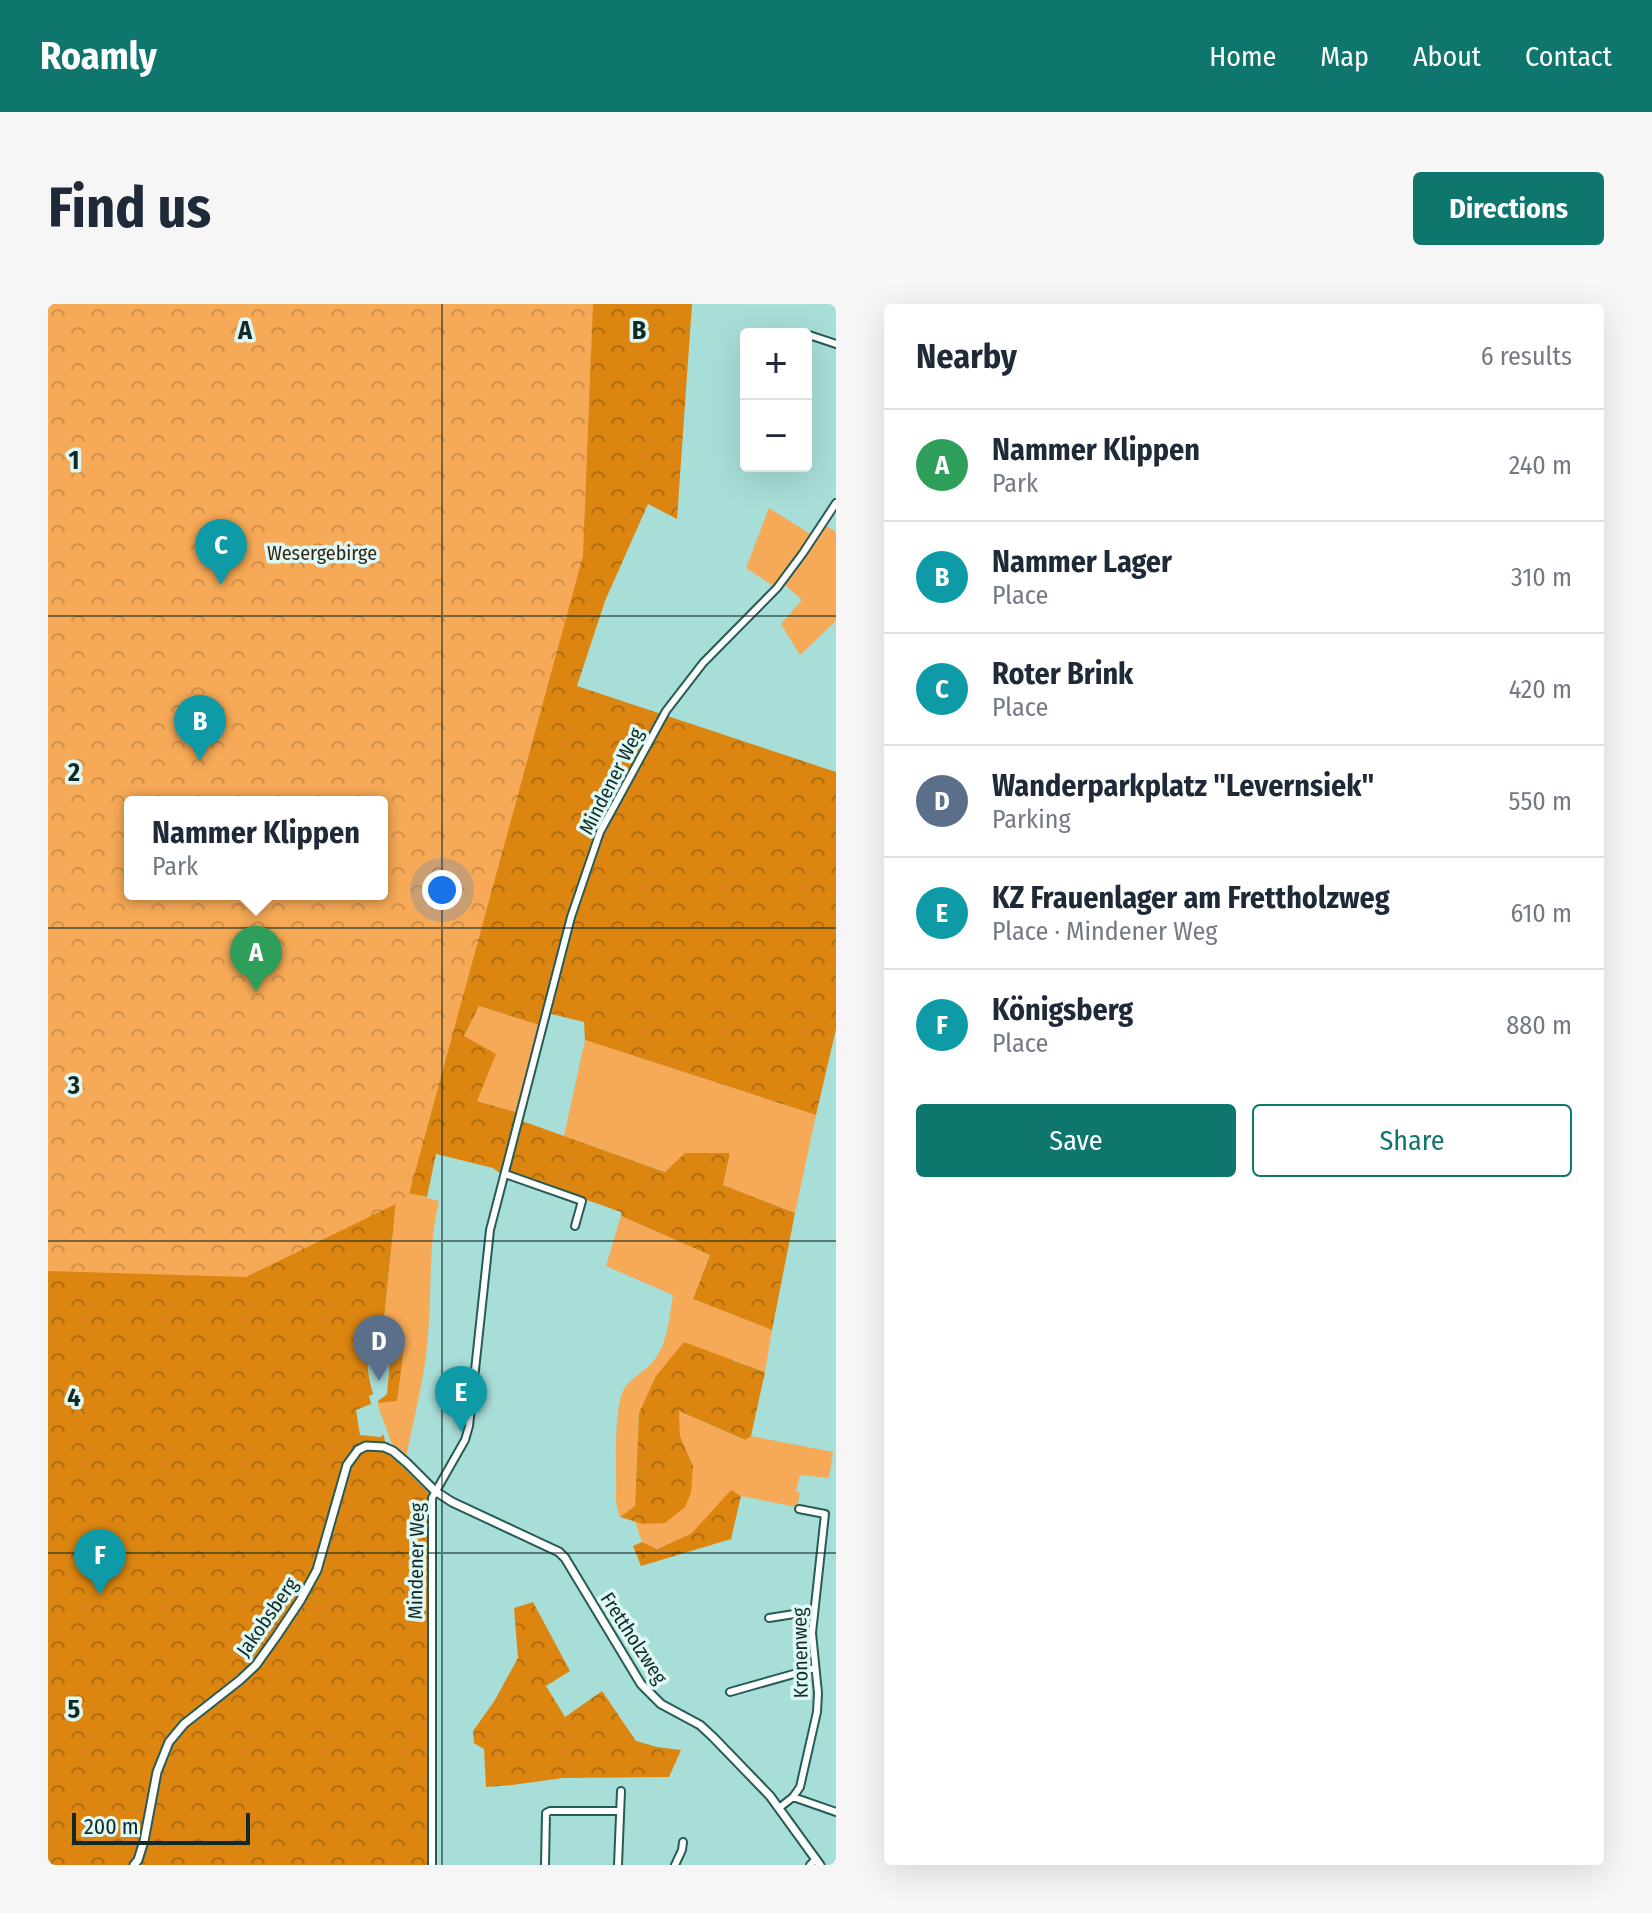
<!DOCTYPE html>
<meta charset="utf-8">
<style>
:root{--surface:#fff;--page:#f6f6f7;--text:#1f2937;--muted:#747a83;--line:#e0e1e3;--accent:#0f766e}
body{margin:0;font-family:"Fira Sans Condensed",sans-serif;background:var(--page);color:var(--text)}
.controls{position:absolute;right:24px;top:24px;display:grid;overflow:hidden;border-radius:8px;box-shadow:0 8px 32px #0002}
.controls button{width:72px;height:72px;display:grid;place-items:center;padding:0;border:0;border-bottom:2px solid var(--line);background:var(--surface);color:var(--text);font:40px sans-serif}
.scale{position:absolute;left:24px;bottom:20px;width:178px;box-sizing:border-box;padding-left:8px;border:4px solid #132926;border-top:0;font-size:22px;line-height:28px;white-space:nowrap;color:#132926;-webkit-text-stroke:6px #def9f5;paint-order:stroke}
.you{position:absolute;left:394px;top:586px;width:28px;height:28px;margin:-20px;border:6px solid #fff;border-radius:50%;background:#1a73e8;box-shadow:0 0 0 12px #1a73e833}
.badge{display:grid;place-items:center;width:52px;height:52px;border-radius:50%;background:var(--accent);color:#fff;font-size:26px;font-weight:700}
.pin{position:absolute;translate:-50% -66px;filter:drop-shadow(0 2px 4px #0008)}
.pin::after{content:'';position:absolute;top:42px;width:28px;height:24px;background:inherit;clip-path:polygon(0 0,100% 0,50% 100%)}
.popup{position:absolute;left:76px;top:492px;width:264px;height:104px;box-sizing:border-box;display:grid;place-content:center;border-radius:8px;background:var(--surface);filter:drop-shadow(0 2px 6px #0005);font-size:26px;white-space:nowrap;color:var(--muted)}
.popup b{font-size:30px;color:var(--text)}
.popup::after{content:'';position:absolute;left:50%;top:100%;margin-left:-16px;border:16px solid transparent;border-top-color:var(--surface)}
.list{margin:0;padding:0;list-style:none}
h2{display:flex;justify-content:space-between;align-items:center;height:104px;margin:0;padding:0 32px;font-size:34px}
h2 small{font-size:26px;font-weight:400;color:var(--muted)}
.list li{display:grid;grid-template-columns:52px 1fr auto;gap:24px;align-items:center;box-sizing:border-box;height:112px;padding:0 32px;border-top:2px solid var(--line)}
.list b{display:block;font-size:30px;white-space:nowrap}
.list p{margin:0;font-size:26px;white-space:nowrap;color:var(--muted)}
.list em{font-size:26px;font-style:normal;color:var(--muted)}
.actions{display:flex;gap:16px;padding:24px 32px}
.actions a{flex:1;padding:18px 0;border:2px solid var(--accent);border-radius:8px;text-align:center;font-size:28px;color:var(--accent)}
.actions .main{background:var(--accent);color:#fff}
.map{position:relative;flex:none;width:788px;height:1561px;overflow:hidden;border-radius:8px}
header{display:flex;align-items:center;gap:48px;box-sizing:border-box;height:112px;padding:0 40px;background:var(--accent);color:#fff}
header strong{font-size:38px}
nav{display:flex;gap:44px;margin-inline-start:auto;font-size:28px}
.intro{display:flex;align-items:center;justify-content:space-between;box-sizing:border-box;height:192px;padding:0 48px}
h1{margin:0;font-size:56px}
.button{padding:20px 36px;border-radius:8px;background:var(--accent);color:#fff;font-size:28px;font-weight:700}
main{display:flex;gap:48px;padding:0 48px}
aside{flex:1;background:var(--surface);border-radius:8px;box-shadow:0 8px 32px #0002}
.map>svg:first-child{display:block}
</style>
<header>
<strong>Roamly</strong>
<nav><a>Home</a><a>Map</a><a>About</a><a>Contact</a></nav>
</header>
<div class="intro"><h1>Find us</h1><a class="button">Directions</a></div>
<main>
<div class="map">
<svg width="788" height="1561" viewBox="0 0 788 1561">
<defs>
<pattern id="forest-crowns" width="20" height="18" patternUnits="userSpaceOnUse" patternTransform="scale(2)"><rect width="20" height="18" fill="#dc8611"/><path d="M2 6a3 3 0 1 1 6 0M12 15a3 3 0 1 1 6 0" fill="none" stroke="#b16e10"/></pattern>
<pattern id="park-crowns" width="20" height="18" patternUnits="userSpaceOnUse" patternTransform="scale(2)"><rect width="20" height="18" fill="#f6a956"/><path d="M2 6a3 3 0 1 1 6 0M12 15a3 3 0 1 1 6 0" fill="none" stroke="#d2914b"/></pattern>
</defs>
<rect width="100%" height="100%" fill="#a7ded7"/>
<!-- grass -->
<path fill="#f6a956" d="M721,204L764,231L727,283L698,264Z
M777,221L788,228V317L752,351L733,320L754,296L735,279Z
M431,702L494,722L471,809L429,797L416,732Z
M537,736L768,811L747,909L675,881L682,850L618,868L516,832Z
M349,886L391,897C380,942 384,987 380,1032C377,1073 366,1113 358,1153L347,1145L344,1140L331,1105L330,1099L349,1096L357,1037L335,1026Z
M573,912L662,951L645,995L724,1026L717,1068L686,1056L591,1109L587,1202L572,1213L569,1204L568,1194C569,1167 565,1110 575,1087C580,1076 593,1070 602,1061C620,1043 621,1014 625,991L558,962Z
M631,1107L696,1136L703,1132L785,1148L781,1174L752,1171L748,1187L752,1189L749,1203L693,1192L683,1187L643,1231L608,1245L594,1238L587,1217L645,1162L632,1132Z"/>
<!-- forest -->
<path fill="url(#forest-crowns)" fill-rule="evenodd" d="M0,0H644L629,215L600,200L557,297L529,382L788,468V725L768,811L537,736L536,718L495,708L491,721L431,702L416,732L448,750L429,797L471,809L454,871L445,864L388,850L379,893L349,887L335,1025L357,1036L349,1097L330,1099V1097L339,1090L343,1045L336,1039H322C317,1058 320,1071 325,1090L321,1092L323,1100L308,1106L312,1131L333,1133L335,1130L337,1136L336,1148L342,1150L382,1190L379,1561H0ZM82,498H334V590H82Z
M474,817L617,868L637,849H682L675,881L747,909L724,1026L645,995L662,951L573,912V908L459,868Z
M636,1038L717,1068L703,1132L697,1136L631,1107L632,1132L645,1162L643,1189L637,1203L617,1219L595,1220L572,1213L587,1202L591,1109L608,1072Z
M683,1186L693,1192L683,1235L593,1262L585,1242L594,1238L609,1245L643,1230Z
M485,1298L522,1367L498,1382L517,1413L554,1387L588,1437L609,1443L633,1446L621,1473L515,1474L464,1481L438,1483L436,1445L426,1439L425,1427L447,1396L470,1354L466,1304Z"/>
<!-- park -->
<path fill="url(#park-crowns)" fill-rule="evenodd" d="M0,0H545L535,252L360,894L198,973L0,967ZM82,498H334V590H82Z"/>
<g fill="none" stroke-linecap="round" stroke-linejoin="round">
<defs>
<path id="minor" d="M758,30L788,40
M457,870L534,897L527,922
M721,1314L765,1307
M682,1388L767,1364
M745,1493L788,1508
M731,1504L745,1493L752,1483L769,1408L770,1389L764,1329L777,1210L751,1205
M384,1561V1194L417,1136L421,1122L442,926L523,613L552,528L618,407L655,359L729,284L755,249L788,199
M497,1561L498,1509L502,1507H572
M570,1561L573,1487
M627,1561L634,1546L635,1538
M762,1561L768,1555"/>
<path id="tertiary" d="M86,1561L90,1556L96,1537L109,1468L121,1438L136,1420L192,1376L208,1361L228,1333L252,1297L269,1266L299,1161L310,1146L318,1142L336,1143L345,1147L359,1159L387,1187L404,1198L511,1248L517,1254L593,1380L613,1400L652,1421L665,1433L722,1492L772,1561"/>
</defs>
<!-- minor casing -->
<use href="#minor" stroke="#265b56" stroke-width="10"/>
<!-- tertiary casing -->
<use href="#tertiary" stroke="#265b56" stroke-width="11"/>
<!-- minor -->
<use href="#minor" stroke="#fff" stroke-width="6"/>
<!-- tertiary -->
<use href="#tertiary" stroke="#fff" stroke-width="7"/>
</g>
<!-- grid -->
<path fill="none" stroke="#132926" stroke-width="2" stroke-opacity="0.55" d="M394,0V1561M0,312H788M0,624H788M0,937H788M0,1249H788"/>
<g text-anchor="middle" stroke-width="7" stroke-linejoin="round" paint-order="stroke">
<!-- park labels -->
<g font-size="20" fill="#362515" stroke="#def9f5">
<text x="274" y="256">Wesergebirge</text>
</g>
<!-- street labels -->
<g font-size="20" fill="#132926" stroke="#def9f5">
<text transform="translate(563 477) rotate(-63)" y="7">Mindener Weg</text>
<text transform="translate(368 1257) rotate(-89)" y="7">Mindener Weg</text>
<text transform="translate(219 1313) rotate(-55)" y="7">Jakobsberg</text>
<text transform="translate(586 1334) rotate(57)" y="7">Frettholzweg</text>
<text transform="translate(752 1349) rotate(-91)" y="7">Kronenweg</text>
</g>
</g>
<g font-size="26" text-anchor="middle" font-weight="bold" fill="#132926" stroke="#def9f5" stroke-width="7" stroke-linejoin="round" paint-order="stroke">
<text x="197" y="35">A</text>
<text x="591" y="35">B</text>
<text x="26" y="165">1</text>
<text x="26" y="477">2</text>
<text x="26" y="790">3</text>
<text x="26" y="1102">4</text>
<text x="26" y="1414">5</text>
</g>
</svg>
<div class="controls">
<button>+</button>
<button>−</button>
</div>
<div class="scale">200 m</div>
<div class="you"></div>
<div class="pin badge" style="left:208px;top:688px;background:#2e9e5b">A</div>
<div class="popup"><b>Nammer Klippen</b>Park</div>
<div class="pin badge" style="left:152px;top:457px;background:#0f9aa8">B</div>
<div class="pin badge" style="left:173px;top:281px;background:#0f9aa8">C</div>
<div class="pin badge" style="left:331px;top:1077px;background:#5c6f8a">D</div>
<div class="pin badge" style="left:413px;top:1128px;background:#0f9aa8">E</div>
<div class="pin badge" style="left:52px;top:1291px;background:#0f9aa8">F</div>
</div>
<aside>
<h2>Nearby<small>6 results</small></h2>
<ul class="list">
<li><span class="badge" style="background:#2e9e5b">A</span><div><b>Nammer Klippen</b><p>Park</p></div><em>240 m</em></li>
<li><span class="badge" style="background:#0f9aa8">B</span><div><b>Nammer Lager</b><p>Place</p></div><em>310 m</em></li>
<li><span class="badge" style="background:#0f9aa8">C</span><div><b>Roter Brink</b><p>Place</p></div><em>420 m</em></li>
<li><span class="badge" style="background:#5c6f8a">D</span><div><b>Wanderparkplatz &quot;Levernsiek&quot;</b><p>Parking</p></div><em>550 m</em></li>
<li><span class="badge" style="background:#0f9aa8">E</span><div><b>KZ Frauenlager am Frettholzweg</b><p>Place · Mindener Weg</p></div><em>610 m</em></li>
<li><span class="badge" style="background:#0f9aa8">F</span><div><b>Königsberg</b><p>Place</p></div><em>880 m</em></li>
</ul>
<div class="actions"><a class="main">Save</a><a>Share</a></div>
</aside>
</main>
